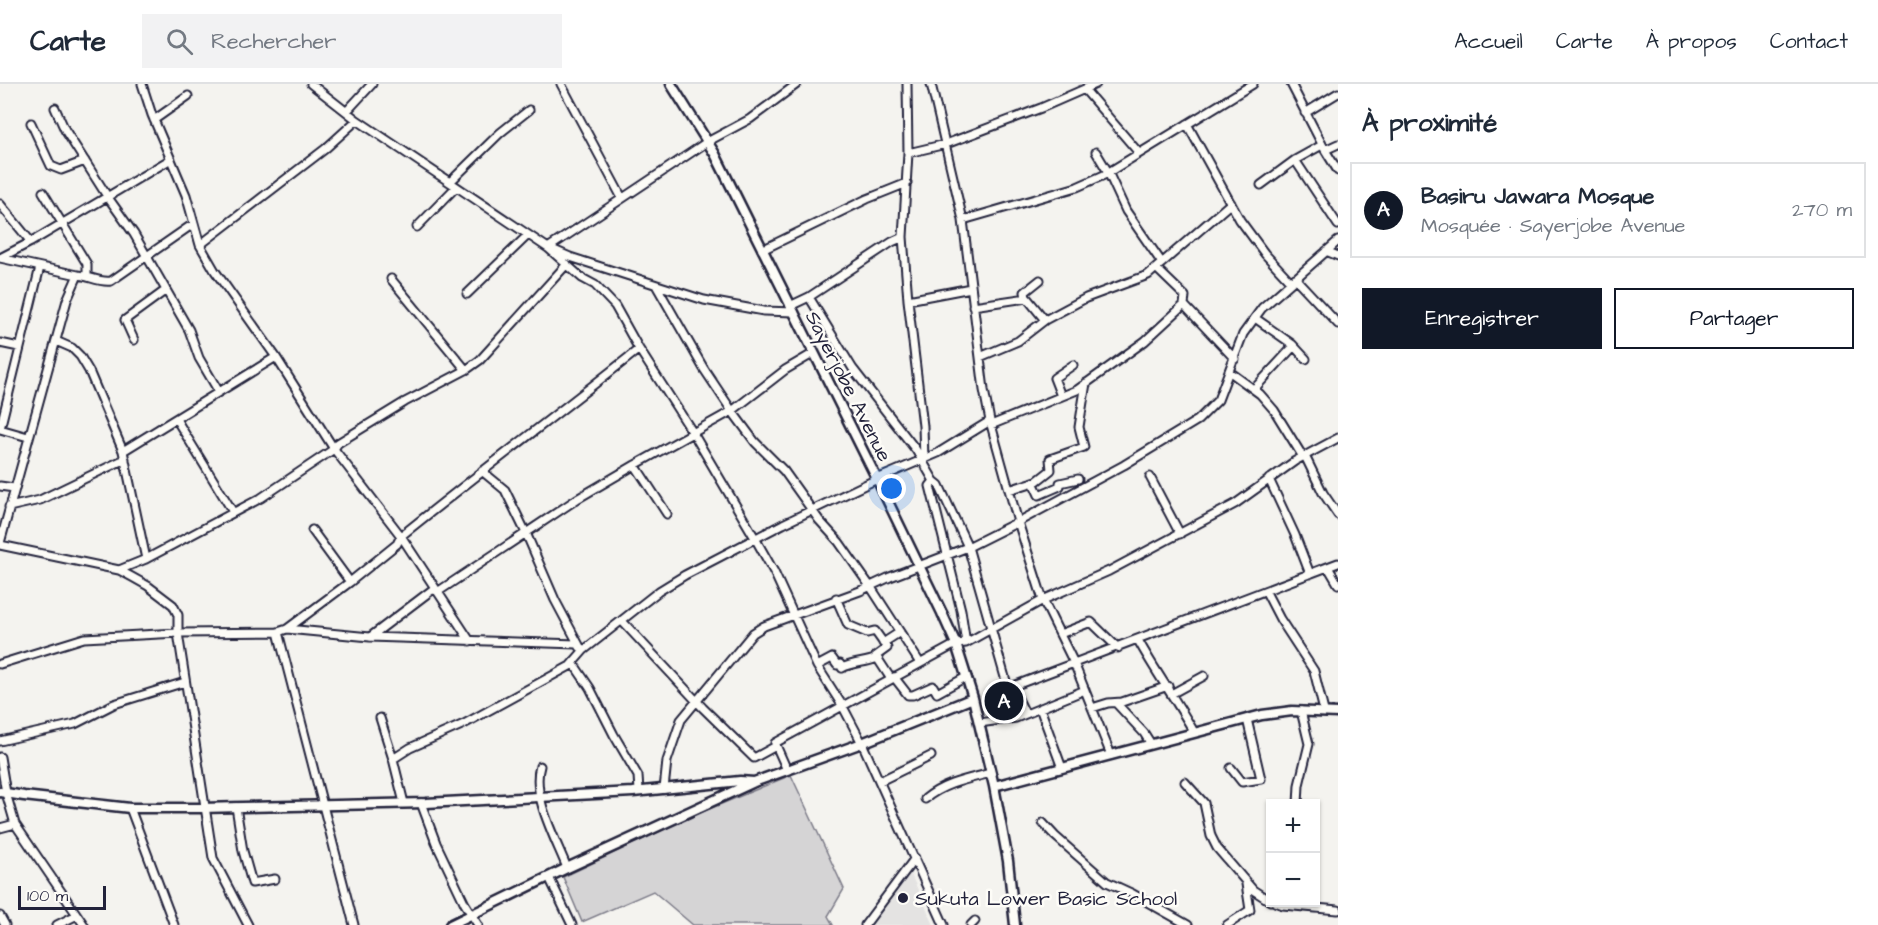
<!DOCTYPE html>
<html lang="fr">
<meta charset="utf-8">
<style>
:root{--surface:#fff;--page:#f2f2f3;--text:#1f2937;--muted:#747a83;--line:#e0e1e3;--accent:#111827}
body{margin:0;font-family:"Architects Daughter",sans-serif;background:var(--page);color:var(--text)}
.controls{position:absolute;right:18px;bottom:18px;display:grid;overflow:hidden;border-radius:0px;box-shadow:0 2px 4px #0004}
.controls button{width:54px;height:54px;display:grid;place-items:center;padding:0;border:0;border-bottom:2px solid var(--line);background:var(--surface);color:var(--text);font:30px sans-serif}
.scale{position:absolute;left:18px;bottom:15px;width:88px;box-sizing:border-box;padding-left:6px;border:3px solid #22223b;border-top:0;font-size:16px;line-height:21px;white-space:nowrap;color:#22223b;-webkit-text-stroke:4px #fdfcf7;paint-order:stroke}
.you{position:absolute;left:892px;top:405px;width:21px;height:21px;margin:-15px;border:4px solid #fff;border-radius:50%;background:#1a73e8;box-shadow:0 0 0 9px #1a73e833}
.badge{display:grid;place-items:center;width:39px;height:39px;border-radius:50%;background:var(--accent);color:#fff;font-size:20px;font-weight:700}
.pin{position:absolute;translate:-50% -50%;border:3px solid #fff;box-shadow:0 2px 6px #0006}
.list{margin:0;padding:0;list-style:none}
h2{display:flex;justify-content:space-between;align-items:center;height:78px;margin:0;padding:0 24px;font-size:26px}
h2 small{font-size:20px;font-weight:400;color:var(--muted)}
.list li{display:grid;grid-template-columns:39px 1fr auto;gap:18px;align-items:center;box-sizing:border-box;height:96px;margin:0 12px 12px;padding:0 12px;border:2px solid var(--line);border-radius:0px}
.list b{display:block;font-size:22px;white-space:nowrap}
.list p{margin:0;font-size:20px;white-space:nowrap;color:var(--muted)}
.list em{font-size:20px;font-style:normal;color:var(--muted)}
.actions{display:flex;gap:12px;padding:18px 24px}
.actions a{flex:1;padding:14px 0;border:2px solid var(--accent);border-radius:0px;text-align:center;font-size:21px;color:var(--accent)}
.actions .main{background:var(--accent);color:#fff}
.icon{flex:none;width:33px;height:33px;fill:none;stroke:currentColor;stroke-width:2;stroke-linecap:round;stroke-linejoin:round}
.map{position:relative;flex:none;width:1338px;height:841px;overflow:hidden}
header{display:flex;align-items:center;gap:36px;box-sizing:border-box;height:84px;padding:0 30px;background:var(--surface);border-bottom:2px solid var(--line)}
header strong{font-size:28px}
nav{display:flex;gap:33px;margin-inline-start:auto;font-size:21px}
.search{width:420px;height:54px;background:var(--page);display:flex;align-items:center;gap:15px;box-sizing:border-box;padding:0 21px;border-radius:0px;color:var(--muted);font-size:22px}
main{display:flex}
aside{flex:1;background:var(--surface)}
.map>svg:first-child{display:block}
</style>
<header>
<strong>Carte</strong>
<div class="search"><svg class="icon" aria-label="search" viewBox="0 0 24 24"><circle cx="10" cy="10" r="6"/><path d="M15 15l6 6"/></svg>Rechercher</div>
<nav><a>Accueil</a><a>Carte</a><a>À propos</a><a>Contact</a></nav>
</header>
<main>
<div class="map">
<svg width="1338" height="841" viewBox="0 0 1338 841">
<rect width="100%" height="100%" fill="#f4f3ef"/>
<filter id="ink" filterUnits="userSpaceOnUse"><feTurbulence type="fractalNoise" baseFrequency=".0167" numOctaves="2"/><feDisplacementMap in="SourceGraphic" scale="12" xChannelSelector="R" yChannelSelector="G"/><feConvolveMatrix kernelMatrix="1 2 1 2 8 2 1 2 1" color-interpolation-filters="sRGB"/></filter>
<g filter="url(#ink)">
<!-- built -->
<path fill="#e4e3e2" d="M907,782L934,841H865Z"/>
<!-- green -->
<path fill="#d5d4d5" stroke="#7c7b88" stroke-width="1.5" d="M791,691L844,805L828,832L833,841H693L653,807L582,838L563,793L690,733Z"/>
<g fill="none" stroke-linecap="round" stroke-linejoin="round">
<defs>
<path id="minor" d="M311,0L357,36L548,164L582,194L595,201L615,222L639,265L693,349L755,454L774,488L817,582L842,621L862,659L944,841
M561,0L622,114
M907,0L908,69L903,153L908,216L923,342L924,376
M931,0L963,136L984,306L990,337L1018,438L1043,516L1074,579L1111,671
M1291,0L1325,66L1338,87
M1085,6L1139,69
M55,24L65,46L107,112L134,150L189,246L199,274L219,308
M347,27L372,0
M1305,29L1338,9
M154,36L188,12
M31,39L51,82L61,86L85,77
M1187,40L1240,136L1265,170L1291,198
M1325,66L1338,60
M1096,68L1108,88L1126,127L1162,179
M908,69L946,60L1041,24L1096,0
M1295,76L1338,141
M450,98L500,49L529,26
M1261,101L1295,76L1322,61
M43,108L87,180V191
M0,120L31,158
M963,136L1077,103L1104,91L1253,0
M417,143L456,103
M200,161L325,65L357,36
M548,164L707,58L750,35L797,0
M554,166L570,173L704,216L764,227L794,228
M762,166L867,115L907,99
M1326,167L1338,172
M0,174L78,191L67,216L0,459
M0,174L31,158L171,75
M78,191C89,192 100,199 111,197L193,140
M1295,194L1338,240
M391,195L466,286
M656,201L704,285L732,327L755,358L784,387L819,436L839,458L872,505L920,579
M467,210L528,151
M809,213L853,285L916,366L934,397L939,401L968,463L1008,604L1338,479
M1026,214L1025,208L1040,196
M908,216L971,204
M1184,221L1235,275
M790,222L809,213L892,158L903,153
M973,222L1027,214L1045,236
M1255,234L1292,260L1306,275
M134,256L125,236L166,206
M56,257L72,264L80,272L89,287L123,367L146,475
M0,259L19,263
M980,273L1018,257L1045,236L1086,214L1148,191L1231,119
M1230,288L1260,310L1274,326L1303,373
M1254,305L1293,263
M1061,312L1054,294L1073,281
M176,335L233,428
M991,341L1077,306L1145,257L1184,221L1185,212L1156,184
M0,345L40,183
M0,345L28,353
M123,367L276,273
M1305,372L1323,409L1338,431
M635,381L667,430
M482,387L505,406L526,449L555,516L580,563
M1150,393L1180,450
M1269,395L1295,451L1310,490
M934,397L930,402L961,526L966,559
M1033,398L1039,411L1060,402V399L1078,395
M0,402L14,404
M1009,406L1037,397L1051,386L1050,375L1084,363L1079,343L1086,299
M9,423L40,416L125,375
M312,446L350,498
M0,461L119,486L132,493L148,502L173,521L178,531V549L213,774L248,841
M1328,483L1338,500
M119,486L146,475L261,414L334,365L276,273L215,187L200,161L186,111L152,31L142,0
M1266,508L1280,535L1314,587L1324,627
M836,514L848,541L867,549L875,547L887,564L876,572L891,595
M622,537L703,624L754,674L776,662
M287,545L370,553L577,560
M278,548L354,841
M1060,550L1091,538L1118,564
M370,553L432,506L439,507L577,415L635,381L732,327L785,286L814,269
M1138,556C1155,587 1176,616 1194,648
M470,557L401,452L334,365L338,359L405,318L466,286L480,276L567,180
M883,559L900,548
M573,579L590,604L614,651L638,692L639,707
M0,580L84,554L178,549L278,548L287,545L350,498L397,460L401,452C479,389 560,328 639,265
M817,582L832,574L837,581L840,580L842,584C854,578 866,579 877,574
M894,593L908,611H913L933,602L937,609L966,593
M1012,603L1025,629
M1173,609L1204,592
M1116,619L1144,649L1151,660
M1040,624L1062,684
M1092,624L1108,619L1122,618L1168,602
M380,634L393,675
M979,639L1016,634L1085,606
M0,657L75,640L114,620L185,598
M0,673L6,709L15,740L84,841
M540,682C531,711 556,756 567,784
M1231,684L1242,698L1261,695L1247,635
M787,686L775,659L956,560L966,559L1043,516L1109,487L1235,420L1295,377L1338,354
M880,697L931,672
M1185,698L1204,719L1211,752L1217,764L1253,806L1270,817
M664,705L667,677L681,636L753,549L764,542L860,507L890,493L968,463L1018,438L1124,381L1198,336L1218,316L1243,250L1262,224L1338,157
M925,715C944,699 968,695 991,689
M404,719L393,675L410,664L464,640L570,582L584,566L659,507L685,491L783,440L877,395L938,369L990,337
M421,719L436,759L465,820L478,841
M1298,720L1299,701L1309,660L1301,627
M236,723L243,767L252,799L275,795
M130,724L174,841
M1043,739L1055,752L1107,798L1133,810L1188,841
M0,744L15,740
M549,793L572,841
M1275,818L1283,821L1338,826
M0,832L5,841
M57,841L77,831
M865,841L915,774
M971,841L975,837
M1227,841L1250,826L1246,800"/>
<path id="tertiary" d="M671,0L715,70L877,395L942,529L956,560L973,614L994,702L1008,777L1015,841
M994,702L1262,631L1292,627L1338,629
M0,708L24,712L130,724H201L426,719L633,708L740,697L754,698
M450,841L567,784L754,698L862,659L973,614"/>
</defs>
<!-- minor casing -->
<use href="#minor" stroke="#22223b" stroke-width="11"/>
<!-- tertiary casing -->
<use href="#tertiary" stroke="#22223b" stroke-width="13"/>
<!-- minor -->
<use href="#minor" stroke="#fdfcf7" stroke-width="7"/>
<!-- tertiary -->
<use href="#tertiary" stroke="#fdfcf7" stroke-width="8"/>
</g>
</g>
<!-- markers -->
<circle fill="#22223b" stroke="#fdfcf7" stroke-width="2" cx="903" cy="814" r="6"/>
<g text-anchor="middle" stroke-width="5" stroke-linejoin="round" paint-order="stroke">
<!-- street labels -->
<g font-size="20" fill="#22223b" stroke="#fdfcf7">
<text transform="translate(849 302) rotate(63)" y="7">Sayerjobe Avenue</text>
</g>
<!-- poi labels -->
<g font-size="20" fill="#22223b" stroke="#fdfcf7" text-anchor="start">
<text x="915" y="821">Sukuta Lower Basic School</text>
</g>
</g>
</svg>
<div class="controls">
<button>+</button>
<button>−</button>
</div>
<div class="scale">100 m</div>
<div class="you"></div>
<div class="pin badge" style="left:1004px;top:617px">A</div>
</div>
<aside>
<h2>À proximité<small></small></h2>
<ul class="list">
<li><span class="badge">A</span><div><b>Basiru Jawara Mosque</b><p>Mosquée · Sayerjobe Avenue</p></div><em>270 m</em></li>
</ul>
<div class="actions"><a class="main">Enregistrer</a><a>Partager</a></div>
</aside>
</main>
